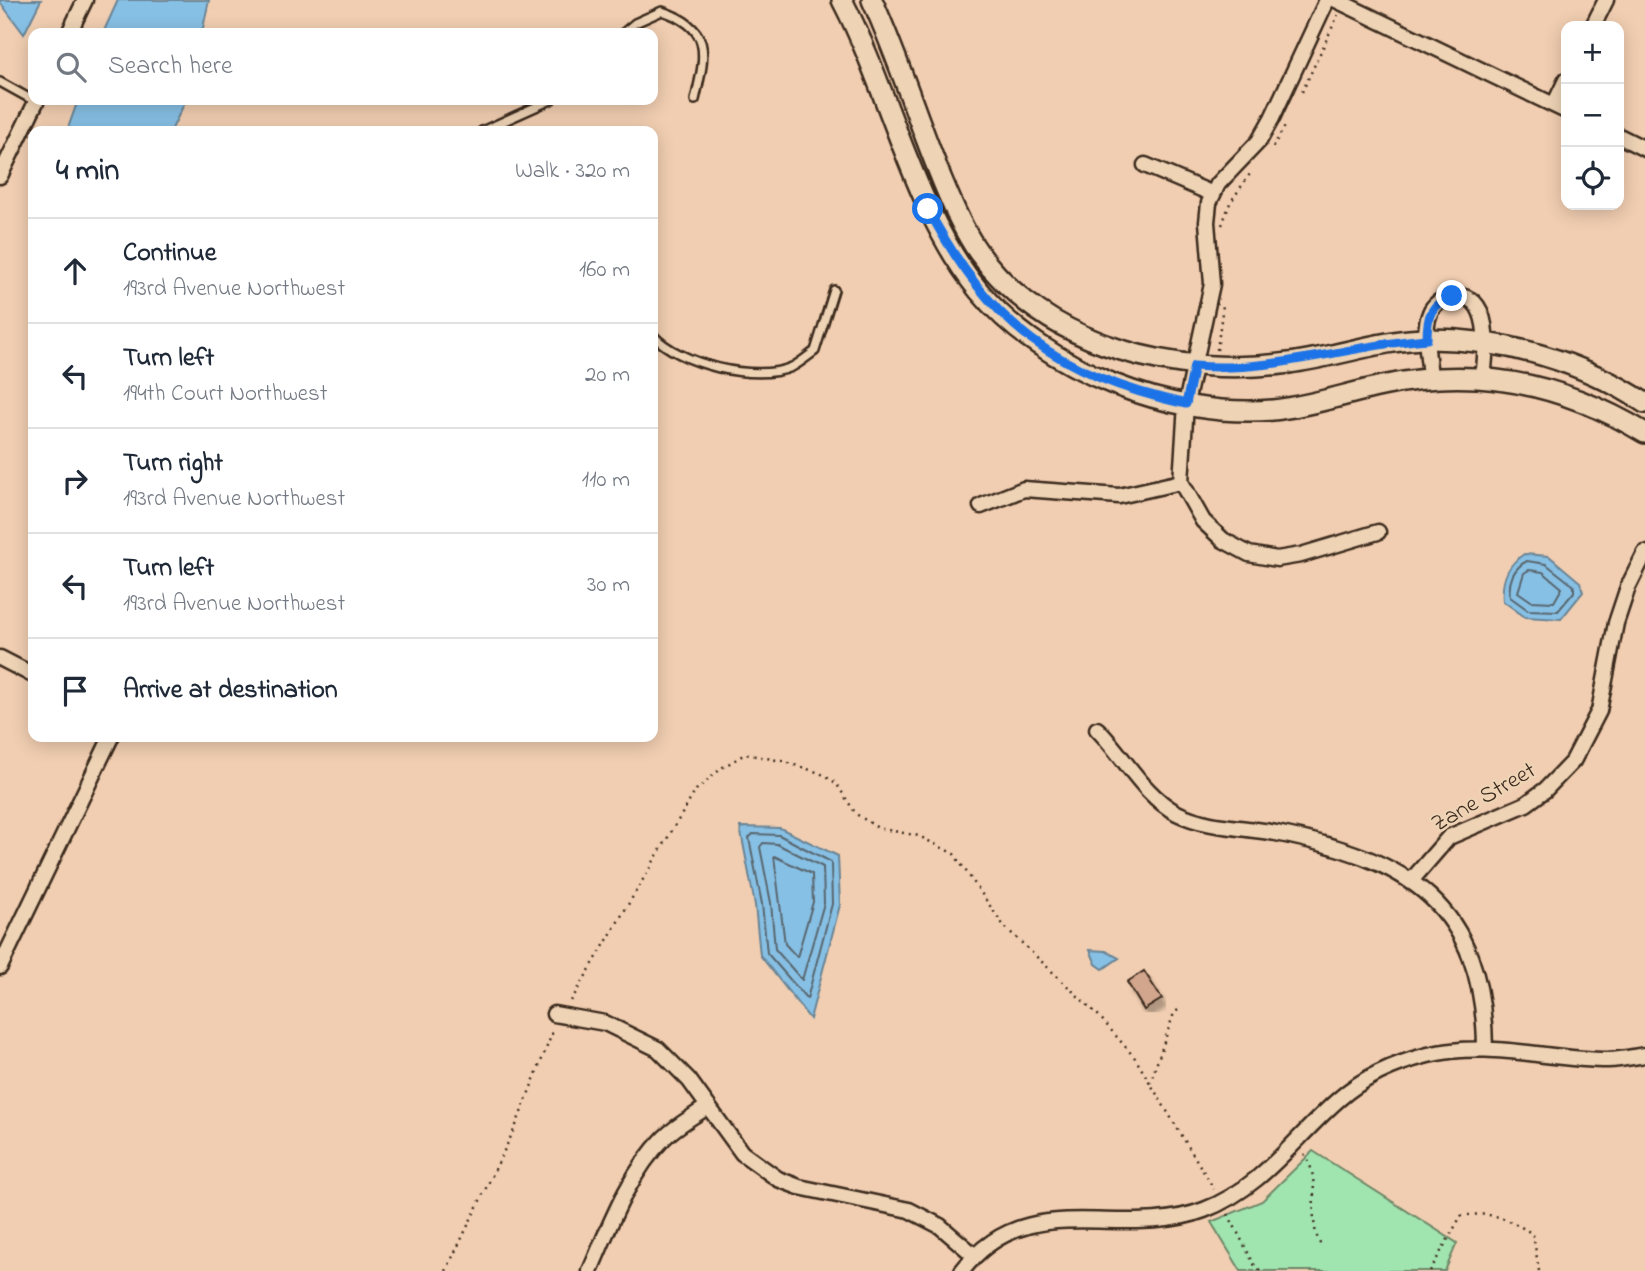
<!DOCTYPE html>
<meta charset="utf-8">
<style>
:root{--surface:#fff;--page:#f2f2f3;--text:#1f2937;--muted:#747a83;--line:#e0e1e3}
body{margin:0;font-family:"Indie Flower",sans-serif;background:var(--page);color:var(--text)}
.controls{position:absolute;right:21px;top:21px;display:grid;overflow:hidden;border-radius:14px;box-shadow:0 4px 18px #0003}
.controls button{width:63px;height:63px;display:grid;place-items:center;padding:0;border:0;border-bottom:2px solid var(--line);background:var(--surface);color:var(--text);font:35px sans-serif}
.stop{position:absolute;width:21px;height:21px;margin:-16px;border:5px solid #1a73e8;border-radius:50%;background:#fff}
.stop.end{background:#1a73e8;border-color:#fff;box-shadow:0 2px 7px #0008}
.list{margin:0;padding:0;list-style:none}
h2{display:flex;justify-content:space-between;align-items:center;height:91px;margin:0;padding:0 28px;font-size:30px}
h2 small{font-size:23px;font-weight:400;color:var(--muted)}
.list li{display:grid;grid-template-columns:46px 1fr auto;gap:21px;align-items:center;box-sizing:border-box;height:105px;padding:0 28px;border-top:2px solid var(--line)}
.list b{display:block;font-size:26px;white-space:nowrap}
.list p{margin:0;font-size:23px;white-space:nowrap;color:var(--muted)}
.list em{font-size:23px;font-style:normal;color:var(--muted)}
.icon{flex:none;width:38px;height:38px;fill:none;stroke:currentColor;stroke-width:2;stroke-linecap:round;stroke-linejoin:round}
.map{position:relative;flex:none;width:1645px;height:1271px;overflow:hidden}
.search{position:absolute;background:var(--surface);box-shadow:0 4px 18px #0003;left:28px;top:28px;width:630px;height:77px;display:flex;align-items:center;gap:18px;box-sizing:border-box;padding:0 24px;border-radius:14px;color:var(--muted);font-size:26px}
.panel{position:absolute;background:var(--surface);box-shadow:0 4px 18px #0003;left:28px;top:126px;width:630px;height:616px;border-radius:14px}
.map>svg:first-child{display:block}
</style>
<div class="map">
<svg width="1645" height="1271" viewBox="0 0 1645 1271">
<defs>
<filter id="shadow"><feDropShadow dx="4.5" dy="8" stdDeviation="2" flood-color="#0004"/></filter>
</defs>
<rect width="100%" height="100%" fill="#f1ceb1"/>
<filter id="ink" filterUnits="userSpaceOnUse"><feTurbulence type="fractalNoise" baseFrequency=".0143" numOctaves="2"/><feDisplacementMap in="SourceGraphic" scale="14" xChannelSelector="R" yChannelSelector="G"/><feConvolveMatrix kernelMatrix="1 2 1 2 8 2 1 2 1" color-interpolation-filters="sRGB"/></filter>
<g filter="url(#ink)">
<!-- green -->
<path fill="#a0e4b0" stroke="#6e8767" stroke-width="2" d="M1313,1151L1457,1243L1445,1271H1241L1211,1222L1262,1201Z"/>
<!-- water -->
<path fill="#87c0e5" stroke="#698495" stroke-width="2" d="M0,0H41L24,34L0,2Z
M118,0H209L202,33H103Z
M78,100H186L171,131H67Z
M1524,554L1549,556L1580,582L1583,592L1561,619L1525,617L1503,601C1501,580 1507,565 1524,554Z
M740,827L780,828L838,856L840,905L810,1019L760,955L755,905Z
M1090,950L1106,951L1119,958L1103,969L1096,964Z"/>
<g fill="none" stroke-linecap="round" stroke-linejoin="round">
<!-- shore -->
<path stroke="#59666e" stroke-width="2" d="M1527,561L1546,564L1574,586V592L1558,611L1528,610L1510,597C1508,582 1513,568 1527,561Z
M1529,570L1543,572L1562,588L1554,602L1531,601L1518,592L1524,573Z
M753,834L779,835L831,862L832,904L807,999L767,953L762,904L749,838Z
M763,843L777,844L823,867L824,903L802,980L775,949L771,903L760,847Z
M774,856L812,874L813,902L797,957L785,944Z"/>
</g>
<!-- building -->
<path fill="#d2a58d" stroke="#3b2a1e" stroke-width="2" filter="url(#shadow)" d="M1144,971L1162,999L1144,1010L1127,982Z"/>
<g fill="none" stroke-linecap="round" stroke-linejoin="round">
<defs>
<path id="service" d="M623,33L635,23L662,11C714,28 705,56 695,100
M0,82L36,102
M482,131L551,100
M653,335C678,364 756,383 792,367C800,363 808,356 815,351L834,290"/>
<path id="minor" d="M1327,0L1272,118L1259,141L1218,184L1209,203L1207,222L1212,284L1186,404L1181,482L1203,521L1223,540L1249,554L1277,559L1301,555L1378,532
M1336,0L1566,111
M1593,26L1606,0
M69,33L85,0
M1554,105L1566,80
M1619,136L1645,149
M1145,165L1213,194
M0,176L37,100
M1430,378C1429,358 1422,332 1430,313C1433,305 1441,299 1450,297C1494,288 1486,354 1483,378
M981,506L1024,489L1119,496L1181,482
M0,658L33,675
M1097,729C1124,756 1144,796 1177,813C1207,828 1244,827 1276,833C1408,859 1484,904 1485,1049
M1410,882L1449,837L1526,804L1545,790L1573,761L1599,711L1616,623L1628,587L1645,553
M0,967L111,737
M554,1014L605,1023L658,1049L689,1080L742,1153L778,1179L799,1187L909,1210L940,1226L975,1256
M590,1271C609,1227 629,1173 664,1138C677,1125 693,1117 708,1106
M962,1271C1027,1185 1120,1242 1204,1210C1262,1188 1294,1138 1339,1099C1364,1077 1396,1063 1428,1055C1488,1040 1548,1060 1608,1060C1620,1060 1633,1057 1645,1055"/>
<path id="tertiary" d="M842,0C890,92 914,212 979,291C1044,370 1171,419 1273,410C1310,406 1345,394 1382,386C1476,365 1564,384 1645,433
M872,0C899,59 918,122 943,182C953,206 964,232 979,253C1048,348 1179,378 1289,363C1336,357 1382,339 1429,339C1505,339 1582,361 1645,403"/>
</defs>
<!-- service casing -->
<use href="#service" stroke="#3b2a1e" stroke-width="12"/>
<!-- minor casing -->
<use href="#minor" stroke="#3b2a1e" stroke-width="19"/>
<!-- tertiary casing -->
<use href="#tertiary" stroke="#3b2a1e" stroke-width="24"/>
<!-- path -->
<path stroke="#3b2a1e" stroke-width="2.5" stroke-dasharray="2 5" stroke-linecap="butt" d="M1302,92L1338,15
M1273,147L1285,126
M1222,225L1230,203L1252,171
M1217,350L1223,305
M571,1001L696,790L723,767L745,754L782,761L820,773L836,783L856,814L878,828L919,836L954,854L1004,926L1098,1015L1135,1058L1214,1189
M1150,1083L1174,1013L1182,1007
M1304,1154C1324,1181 1304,1219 1322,1247
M1228,1214L1255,1266L1261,1271
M446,1271L515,1128L553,1031
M1430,1271L1461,1216C1493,1211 1506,1218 1533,1234L1539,1271"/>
<!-- service -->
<use href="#service" stroke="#eed3b5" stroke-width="7"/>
<!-- minor -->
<use href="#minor" stroke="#eed3b5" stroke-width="14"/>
<!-- tertiary -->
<use href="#tertiary" stroke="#eed3b5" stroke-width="19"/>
</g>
</g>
<g fill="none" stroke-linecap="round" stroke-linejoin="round" filter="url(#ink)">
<!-- route -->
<path stroke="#1a73e8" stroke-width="9" d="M928,209C990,326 1057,375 1186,404L1194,366C1275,373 1348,345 1427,339C1427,317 1430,304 1452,296"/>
</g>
<g text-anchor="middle" stroke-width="5" stroke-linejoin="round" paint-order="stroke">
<!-- street labels -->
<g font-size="24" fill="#3b2a1e" stroke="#eed3b5">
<text transform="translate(1483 796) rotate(-30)" y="8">Zane Street</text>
</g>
</g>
</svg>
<div class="controls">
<button>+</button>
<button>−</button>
<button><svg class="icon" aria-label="locate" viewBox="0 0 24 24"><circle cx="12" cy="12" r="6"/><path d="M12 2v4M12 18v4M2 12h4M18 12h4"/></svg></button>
</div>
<div class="stop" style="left:928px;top:209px"></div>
<div class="stop end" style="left:1452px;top:296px"></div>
<div class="search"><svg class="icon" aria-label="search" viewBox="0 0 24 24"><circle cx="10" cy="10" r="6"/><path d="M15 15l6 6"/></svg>Search here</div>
<section class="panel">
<h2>4 min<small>Walk · 320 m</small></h2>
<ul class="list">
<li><svg class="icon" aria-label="ahead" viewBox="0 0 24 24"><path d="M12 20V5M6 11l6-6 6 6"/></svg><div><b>Continue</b><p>193rd Avenue Northwest</p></div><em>160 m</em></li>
<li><svg class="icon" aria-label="left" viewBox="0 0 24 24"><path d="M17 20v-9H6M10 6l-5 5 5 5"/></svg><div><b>Turn left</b><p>194th Court Northwest</p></div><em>20 m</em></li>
<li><svg class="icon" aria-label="right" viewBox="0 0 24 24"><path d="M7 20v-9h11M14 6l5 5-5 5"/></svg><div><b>Turn right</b><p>193rd Avenue Northwest</p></div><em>110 m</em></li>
<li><svg class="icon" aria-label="left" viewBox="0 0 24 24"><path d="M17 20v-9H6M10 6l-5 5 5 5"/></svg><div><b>Turn left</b><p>193rd Avenue Northwest</p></div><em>30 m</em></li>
<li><svg class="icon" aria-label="arrive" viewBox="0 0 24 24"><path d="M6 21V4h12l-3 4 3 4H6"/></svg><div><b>Arrive at destination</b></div></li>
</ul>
</section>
</div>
